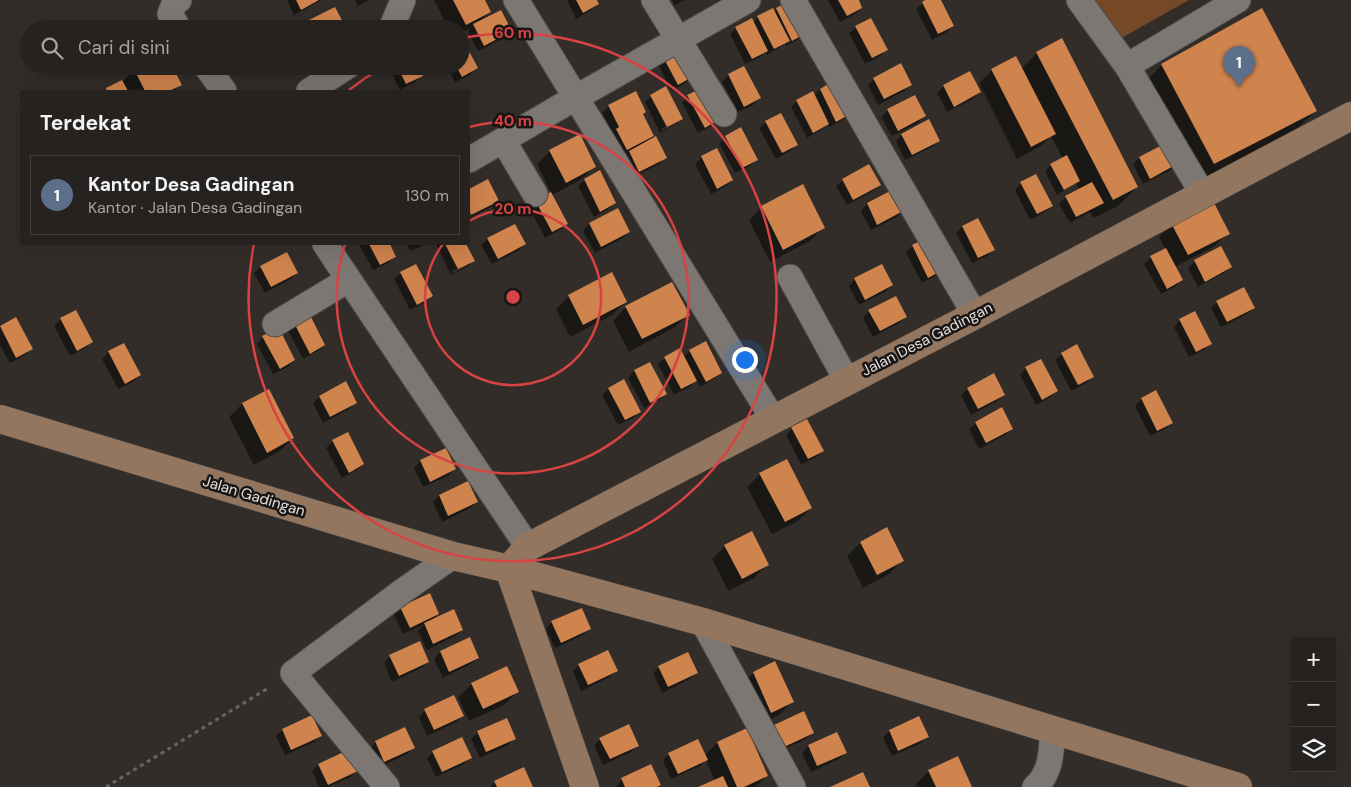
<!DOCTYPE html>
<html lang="id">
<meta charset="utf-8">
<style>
:root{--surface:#26221f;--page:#2e2a28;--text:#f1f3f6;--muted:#a4a4a4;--line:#423f3d;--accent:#fd9c56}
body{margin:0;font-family:"DM Sans",sans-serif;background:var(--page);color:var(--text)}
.controls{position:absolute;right:15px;bottom:15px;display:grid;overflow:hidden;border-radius:0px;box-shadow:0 5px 20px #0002}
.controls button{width:45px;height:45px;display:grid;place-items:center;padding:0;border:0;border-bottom:1px solid var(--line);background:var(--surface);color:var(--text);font:25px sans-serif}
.you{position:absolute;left:744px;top:359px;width:18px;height:18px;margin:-12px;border:4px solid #fff;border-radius:50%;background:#1a73e8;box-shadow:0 0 0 8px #1a73e833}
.badge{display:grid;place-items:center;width:32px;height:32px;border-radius:50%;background:var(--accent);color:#fff;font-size:16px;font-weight:700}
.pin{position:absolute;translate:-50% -41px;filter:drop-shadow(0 1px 2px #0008)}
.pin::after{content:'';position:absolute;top:26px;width:18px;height:15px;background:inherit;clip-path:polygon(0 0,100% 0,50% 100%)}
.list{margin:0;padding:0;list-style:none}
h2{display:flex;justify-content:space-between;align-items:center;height:65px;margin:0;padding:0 20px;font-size:21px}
h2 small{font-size:16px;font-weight:400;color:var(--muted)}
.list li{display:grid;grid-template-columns:32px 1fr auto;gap:15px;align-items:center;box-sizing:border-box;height:80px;margin:0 10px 10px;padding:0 10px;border:1px solid var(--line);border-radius:0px}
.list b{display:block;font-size:19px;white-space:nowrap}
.list p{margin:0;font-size:16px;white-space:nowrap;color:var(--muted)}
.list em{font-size:16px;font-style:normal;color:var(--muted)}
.icon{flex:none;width:28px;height:28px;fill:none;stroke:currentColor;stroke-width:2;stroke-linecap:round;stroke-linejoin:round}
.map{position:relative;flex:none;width:1351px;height:787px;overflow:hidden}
.search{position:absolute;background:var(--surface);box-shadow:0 5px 20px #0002;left:20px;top:20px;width:450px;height:55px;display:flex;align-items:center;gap:12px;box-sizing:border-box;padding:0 18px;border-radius:28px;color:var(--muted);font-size:19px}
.panel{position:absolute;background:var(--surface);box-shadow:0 5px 20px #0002;left:20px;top:90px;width:450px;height:155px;border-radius:0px}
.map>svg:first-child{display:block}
</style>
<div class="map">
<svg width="1351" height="787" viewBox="0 0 1351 787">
<rect width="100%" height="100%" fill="#322d29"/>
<!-- green -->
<path fill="#754828" d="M1089,0H1189L1118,40Z"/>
<!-- shadow -->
<path fill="#0007" fill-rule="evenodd" d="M287,0H322L294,15Z
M355,0H369L358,6Z
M434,0H484L490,12L479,22L510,31L504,38L478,51L468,32L471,27L461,33V29H449Z
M567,0H596L598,4L591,10L576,19Z
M672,0H685L675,5Z
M828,0H857L861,8L855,14L840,22Z
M927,0H940L953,26L947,32L932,40L916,9Z
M791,2L807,32L800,38L786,46L785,44L767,55L766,52L760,57L745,64L730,34L736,28L753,23L758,17L774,12Z
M308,22L344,28L302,29Z
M856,27L886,50L880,56L865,64L849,33Z
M1037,53L1137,187L1118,206L1094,218L1090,212L1070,223L1059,204L1066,197L1079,190L1076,183L1057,195L1045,171L1051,165L1063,159L1051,136L1041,146L1017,159L979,83L992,70L1021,69Z
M662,54L692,76L686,83L671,90L656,60Z
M1162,65L1315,111L1291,135L1190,188L1177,163L1169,171L1143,184L1133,164L1139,158L1167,144L1138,89Z
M141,66L180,85L173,91H105L122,82L134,70Z
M388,66H416L421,76L415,82L400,90Z
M447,66H461L476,68L470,75L455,82Z
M743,68L759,98L753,105L738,112L722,82L728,75Z
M970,73L980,92L973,99L947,112L937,93L944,86Z
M874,79L910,85L904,91L878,105L868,85Z
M835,82L851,112L844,119L829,127L828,124L821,130L807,138L791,107L797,101L814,96L820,90Z
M635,93L642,115L665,157L659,164L633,177L610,136L613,134L602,113L609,106Z
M651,96L682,118L675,125L660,133L645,102ZM676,121V124L662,131L661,129Z
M688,96L719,119L713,125L698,133L682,103Z
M914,97L924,116L918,123L892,136L881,117L888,110Z
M766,122L797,145L790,151L776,159L759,128Z
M902,135L938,141L932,147L905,160L896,141Z
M726,137L756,160L750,166L735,173L719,143Z
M716,150L732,180L725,187L711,194L695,164L702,157Z
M550,151L595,166L582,179L552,195L567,224L560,230L545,238L529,207L536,201L551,193L537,164Z
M584,180L615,203L608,209L594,217L578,186Z
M843,180L879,185L873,191L847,205L836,186Z
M487,181L497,200L491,207L469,218V191Z
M1021,183L1052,206L1045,212L1030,220L1015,190Z
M893,191L903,210L897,217L871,230L861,211L867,204Z
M762,207L823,228L810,241L770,262L749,220Z
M617,210L629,232L623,238L595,253L583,231L589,224Z
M977,219L993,250L987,256L972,263L956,233L962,227Z
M1172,224L1228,233L1215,246L1175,267L1182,280L1175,287L1161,294L1144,264L1151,257L1166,250L1159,237Z
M488,239L524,244L518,251L492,264L481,245Z
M927,239L943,269L937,275L922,283L906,253L912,246Z
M359,244H388L395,257L388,263L373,270Z
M407,244H425L411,251Z
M436,244H464L473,260L467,267L451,275ZM467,263V266L453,273L452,271Z
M1195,261L1231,267L1224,273L1198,287L1188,268Z
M261,267L297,273L291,279L265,293L254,273Z
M401,273L431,296L425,302L410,310L394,279Z
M855,279L891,285L885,292L859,305L849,286Z
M569,296L626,302L612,315L570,337L556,309Z
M1217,302L1254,308L1247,314L1221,327L1211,308Z
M626,307L688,314L675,327L629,352L613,321Z
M869,311L905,317L899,323L873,337L863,318Z
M308,314L324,345L318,351L303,359L287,329Z
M61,319L91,342L85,348L70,356L54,326Z
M1180,320L1210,343L1204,350L1189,357L1174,327Z
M0,326L31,349L25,355L10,363L0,345Z
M263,337L294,360L288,367L273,374L257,344Z
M690,351L721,373L714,379L700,387L696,380L689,387L674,395L658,364L665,358L683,357Z
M109,352L140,375L133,382L118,389L102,359Z
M1062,354L1093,377L1086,383L1071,391L1055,360Z
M649,363L665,394L659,400L644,408L628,378L634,371Z
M1026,368L1057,391L1050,397L1036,405L1020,375Z
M345,383L355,403L349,409L323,423L313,403L319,397Z
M609,389L639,411L633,418L618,425L602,395Z
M968,389L1004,395L997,401L971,415L961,395Z
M268,391L293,438L280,451L254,465L229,417L242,404Z
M1156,391L1172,422L1165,429L1150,436L1135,406L1141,399Z
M976,423L1012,429L1005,435L979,449L969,429Z
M792,428L822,451L816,457L801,465L786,435Z
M333,441L363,464L357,470L342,478L326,448Z
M421,461L454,469L448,476L423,487L414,468Z
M760,474L811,508L798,521L772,534L747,487Z
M468,482L477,502L470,508L442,522L433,502L439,496Z
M860,543L902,561L889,574L863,588L847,556Z
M725,546L767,564L754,578L728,591L712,559Z
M401,608L438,614L431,621L462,630L455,636L427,650L418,631L425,624L403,634L394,615Z
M552,622L590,628L583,635L555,648L546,629Z
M469,639L478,658L471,664L443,678L434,659L440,652Z
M390,656L428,662L421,668L392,682L384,663Z
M774,663L792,702L779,715L758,725L740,686L753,673Z
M579,665L616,671L610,677L581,691L573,671Z
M659,667L697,673L690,679L662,693L653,673Z
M472,684L517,692L504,705L469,721L458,697Z
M425,710L462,716L456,722L427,736L419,717Z
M803,713L812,732L806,739L777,752L768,733L774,726Z
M506,719L515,738L508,745L480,758L471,739L478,732Z
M283,730L320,736L314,742L285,755L276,736Z
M746,730L767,776L755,787H701L715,781L706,760L700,766L671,779L663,760L669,754L704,756L717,743Z
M890,731L927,736L921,743L892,756L883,737Z
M837,733L846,752L839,759L811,772L802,753L808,746Z
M600,739L638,745L631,752L603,765L594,746Z
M376,742L413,748L407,754L378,768L369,749Z
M433,752L470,757L464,764L436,777L427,758Z
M318,765L356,771L350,777L328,787H319L312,771Z
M929,771L971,787H917L916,784Z
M622,779L659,785L657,787H616Z
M495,782L532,787H490Z"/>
<!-- building -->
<path fill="#cf834d" d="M296,0H319L301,10Z
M453,0H485L491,12L466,25Z
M576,0H597L599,4L583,13Z
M792,0L808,32L792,41L776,8Z
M838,0H859L862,8L847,16Z
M925,0H941L954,26L938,34L922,2Z
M335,7L346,28L311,29L307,21Z
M773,8L790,41L774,49L757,16Z
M1262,8L1317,111L1214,164L1161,64Z
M501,10L512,31L484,46L473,24Z
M752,18L768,51L752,59L735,27Z
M871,18L888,50L872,58L855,26Z
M461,36L478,68L462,77L456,66H461Z
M1062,38L1138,187L1113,200L1036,52Z
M677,44L694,76L678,85L661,53Z
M1016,56L1056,134L1031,147L991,69Z
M901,63L912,85L884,99L873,78Z
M138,66H172L182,85L169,91H145L134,69Z
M397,66H418L423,76L406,84Z
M744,66L761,98L744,107L728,74Z
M970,71L981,92L954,107L943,85Z
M122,80L128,91H107L106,88Z
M835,80L852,113L836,122L820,89Z
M666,86L683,119L667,127L650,95Z
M704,87L720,119L705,128L687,95Z
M636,91L646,112L643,114L654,136L627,150L616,129L619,127L608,105Z
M813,91L829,124L813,133L796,100Z
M915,95L926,116L898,131L887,109Z
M781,113L798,145L782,153L765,121Z
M929,119L940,141L912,155L901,134Z
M741,127L758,160L742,168L725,136Z
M580,134L596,167L566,183L549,150Z
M656,136L667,158L639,172L629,151Z
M1166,143L1177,164L1150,179L1139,157Z
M717,148L733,180L717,189L701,156Z
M1067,155L1080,181L1064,190L1050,164Z
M869,164L881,185L853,200L842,179Z
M600,170L616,203L600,212L584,179Z
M1036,174L1053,206L1037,214L1020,182Z
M488,179L499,201L471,215L469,210V189Z
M1092,182L1104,203L1076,217L1065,196Z
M803,184L825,228L783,250L761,206Z
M894,189L905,210L877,225L867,203Z
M551,192L568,224L552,232L535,200Z
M1213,201L1230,234L1188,255L1171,223Z
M618,208L630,232L601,247L589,223Z
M978,218L995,250L978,258L962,226Z
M515,224L526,244L498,259L487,238Z
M928,237L945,269L928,278L912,245Z
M369,244H390L396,257L380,265Z
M445,244H466L475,261L458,269Z
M1221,246L1232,267L1205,282L1194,260Z
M1166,248L1183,280L1167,289L1150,256Z
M287,252L298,273L271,287L260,266Z
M416,264L433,296L417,305L400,272Z
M882,264L893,285L865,300L854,278Z
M612,272L627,302L583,325L568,295Z
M672,282L690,315L642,339L625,306Z
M1244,287L1255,308L1227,322L1216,301Z
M896,296L907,317L880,331L868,310Z
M76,310L93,342L77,351L60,318Z
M1195,311L1212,344L1196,352L1179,319Z
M309,313L325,345L310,354L293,321Z
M16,317L33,349L16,358L0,326Z
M279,328L295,360L280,369L262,336Z
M706,341L722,373L706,382L689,350Z
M124,343L141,375L125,384L108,351Z
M1077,344L1094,377L1078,385L1061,353Z
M680,348L697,381L681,389L664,357Z
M1041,359L1058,391L1042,400L1025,367Z
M650,362L667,394L650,403L634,370Z
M994,373L1005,395L978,409L967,388Z
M624,379L641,412L625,420L608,388Z
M346,381L357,403L330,417L319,396Z
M269,389L294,438L267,453L242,403Z
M1156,390L1173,423L1157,431L1141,398Z
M1002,407L1013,429L986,443L975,422Z
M807,419L824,451L808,459L791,427Z
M348,432L364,464L349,473L332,440Z
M446,448L456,469L430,482L420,460Z
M787,459L812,508L785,522L759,473Z
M468,481L478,502L448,516L439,495Z
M887,527L904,561L877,575L860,542Z
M752,531L769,565L742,579L724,545Z
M430,593L439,614L410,628L400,607Z
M582,608L591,629L561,643L551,621Z
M454,609L463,630L433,644L424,623Z
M470,637L479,658L449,672L440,651Z
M420,641L429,662L399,676L389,655Z
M608,650L618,671L588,685L578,664Z
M688,652L698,673L668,687L658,666Z
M775,661L794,702L771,713L753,672Z
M507,666L519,692L483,709L471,683Z
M454,695L464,716L434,730L424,709Z
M804,711L814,733L784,747L774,725Z
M312,715L322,736L291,750L282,729Z
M919,716L929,737L898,751L889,730Z
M507,718L516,739L486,752L477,731Z
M629,724L639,746L610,759L599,738Z
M405,727L415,748L384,762L375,741Z
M747,728L768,776L744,787H737L717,742Z
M837,732L847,753L817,766L808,745Z
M462,737L472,758L442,772L432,751Z
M698,739L708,760L678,774L668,753Z
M348,750L358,771L328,785L318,764Z
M958,756L972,787H936L928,770Z
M651,764L661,785L657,787H625L621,778Z
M524,767L533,787H497L494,781Z
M863,772L870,787H830Z
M723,776L728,787H698Z"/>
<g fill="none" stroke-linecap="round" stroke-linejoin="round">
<defs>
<path id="street" d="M516,0L773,419
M654,0L724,114
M793,0L975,315
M1079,0L1127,66L1202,193
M179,29L170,14L174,4L179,0
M391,29L403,0
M206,66L224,91
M1127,66L1238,0
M309,91L348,66
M503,140L535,194
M469,160L575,98L748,0
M325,244L528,547
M790,277L847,381
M275,324L348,280
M703,622L793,787
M387,787L293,673L404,590L453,556
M1035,787C1052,772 1051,751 1053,729"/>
<path id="secondary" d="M0,419L453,556L509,569L703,622L1238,787
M509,569L528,547L975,315L1351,116
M509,569L585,787"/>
</defs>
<!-- street casing -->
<use href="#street" stroke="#4e4a47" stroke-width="27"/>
<!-- secondary casing -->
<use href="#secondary" stroke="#4e4a47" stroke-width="29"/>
<!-- path -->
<path stroke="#696461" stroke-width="3" stroke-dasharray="4 4" stroke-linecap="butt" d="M106,787L270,687"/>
<!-- street -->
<use href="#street" stroke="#7d7773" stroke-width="25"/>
<!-- secondary -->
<use href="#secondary" stroke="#937660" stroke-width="28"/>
</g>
<!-- distance rings -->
<g fill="none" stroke="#d84343" stroke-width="2.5">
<path d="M469 221A88 88 0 1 1 443 244"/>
<path d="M469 127A176 176 0 1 1 345 244"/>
<path d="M349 90A264 264 0 0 1 383 67M463 38A264 264 0 1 1 254 244"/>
</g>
<g text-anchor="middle" stroke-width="5" stroke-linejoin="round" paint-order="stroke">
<!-- street labels -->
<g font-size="15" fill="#e3dfdd" stroke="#181514">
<text transform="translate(927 339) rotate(-27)" y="5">Jalan Desa Gadingan</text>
<text transform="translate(254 496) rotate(17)" y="5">Jalan Gadingan</text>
</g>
</g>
<circle cx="513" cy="297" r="8" fill="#d84343" stroke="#181514" stroke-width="2.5"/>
<g font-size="15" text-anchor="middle" font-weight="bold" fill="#d84343" stroke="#181514" stroke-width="5" stroke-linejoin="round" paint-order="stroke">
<text x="513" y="38">60 m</text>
<text x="513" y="126">40 m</text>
<text x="513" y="214">20 m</text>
</g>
</svg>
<div class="controls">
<button>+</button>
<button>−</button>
<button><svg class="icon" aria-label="layers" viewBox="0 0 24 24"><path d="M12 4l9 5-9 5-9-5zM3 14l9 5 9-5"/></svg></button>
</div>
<div class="you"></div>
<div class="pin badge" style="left:1239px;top:87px;background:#5c6f8a">1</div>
<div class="search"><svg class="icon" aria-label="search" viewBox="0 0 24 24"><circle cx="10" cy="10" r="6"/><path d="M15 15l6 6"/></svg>Cari di sini</div>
<section class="panel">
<h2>Terdekat<small></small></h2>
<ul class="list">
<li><span class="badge" style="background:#5c6f8a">1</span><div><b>Kantor Desa Gadingan</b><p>Kantor · Jalan Desa Gadingan</p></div><em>130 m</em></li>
</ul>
</section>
</div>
